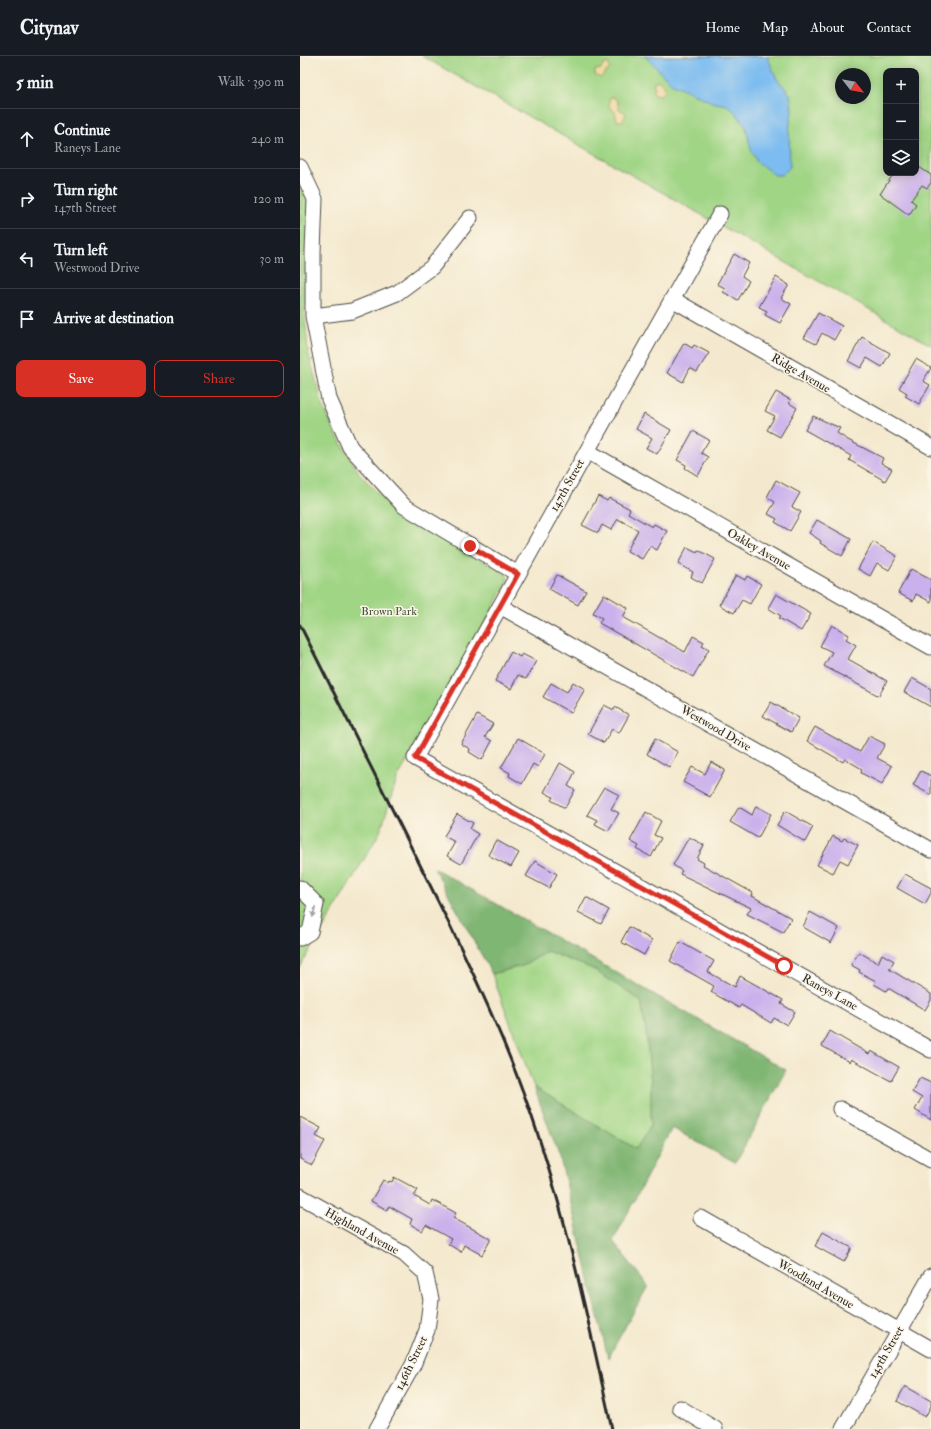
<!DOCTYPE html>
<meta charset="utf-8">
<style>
:root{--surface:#171b24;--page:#20242c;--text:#f1f3f6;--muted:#9ea1a6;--line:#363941;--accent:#d93025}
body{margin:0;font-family:"IM FELL Double Pica",serif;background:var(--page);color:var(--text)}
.controls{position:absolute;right:12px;top:12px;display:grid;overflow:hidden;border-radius:8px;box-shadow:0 2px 10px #0003}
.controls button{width:36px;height:36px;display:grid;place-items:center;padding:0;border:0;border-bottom:1px solid var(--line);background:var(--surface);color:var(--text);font:20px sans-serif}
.compass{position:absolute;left:535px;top:12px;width:36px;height:36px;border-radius:50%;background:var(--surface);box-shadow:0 2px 10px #0003;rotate:121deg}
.stop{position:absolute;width:12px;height:12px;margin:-9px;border:3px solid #d93025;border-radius:50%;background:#fff}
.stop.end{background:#d93025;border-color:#fff;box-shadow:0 1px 4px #0008}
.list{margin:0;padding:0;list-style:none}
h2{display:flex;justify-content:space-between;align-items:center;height:52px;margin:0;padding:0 16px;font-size:17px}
h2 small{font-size:13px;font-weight:400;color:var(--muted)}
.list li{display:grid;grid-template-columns:26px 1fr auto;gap:12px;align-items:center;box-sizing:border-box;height:60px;padding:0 16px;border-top:1px solid var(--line)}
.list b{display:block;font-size:15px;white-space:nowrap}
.list p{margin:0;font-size:13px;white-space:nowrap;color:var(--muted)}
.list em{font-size:13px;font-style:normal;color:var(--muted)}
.actions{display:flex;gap:8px;padding:12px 16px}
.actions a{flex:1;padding:9px 0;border:1px solid var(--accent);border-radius:8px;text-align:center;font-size:14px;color:var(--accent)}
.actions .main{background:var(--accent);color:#fff}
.icon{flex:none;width:22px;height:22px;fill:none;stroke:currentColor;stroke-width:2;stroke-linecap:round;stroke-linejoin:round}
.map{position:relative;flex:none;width:631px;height:1373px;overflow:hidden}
header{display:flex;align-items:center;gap:24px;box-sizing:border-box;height:56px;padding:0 20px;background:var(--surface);border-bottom:1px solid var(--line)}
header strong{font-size:19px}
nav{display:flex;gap:22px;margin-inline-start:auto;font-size:14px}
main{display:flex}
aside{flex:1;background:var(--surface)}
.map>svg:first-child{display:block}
</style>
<header>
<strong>Citynav</strong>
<nav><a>Home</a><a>Map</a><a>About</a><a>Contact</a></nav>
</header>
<main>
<aside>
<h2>5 min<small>Walk · 390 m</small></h2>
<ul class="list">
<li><svg class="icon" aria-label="ahead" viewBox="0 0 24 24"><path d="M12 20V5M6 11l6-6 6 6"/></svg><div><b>Continue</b><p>Raneys Lane</p></div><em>240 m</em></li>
<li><svg class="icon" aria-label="right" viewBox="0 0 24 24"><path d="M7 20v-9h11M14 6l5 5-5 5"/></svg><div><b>Turn right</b><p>147th Street</p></div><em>120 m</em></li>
<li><svg class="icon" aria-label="left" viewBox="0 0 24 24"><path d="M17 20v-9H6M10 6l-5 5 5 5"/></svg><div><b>Turn left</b><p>Westwood Drive</p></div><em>30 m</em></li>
<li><svg class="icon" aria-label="arrive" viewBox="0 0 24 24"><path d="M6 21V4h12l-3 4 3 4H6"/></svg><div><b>Arrive at destination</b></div></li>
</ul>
<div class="actions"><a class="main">Save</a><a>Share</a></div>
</aside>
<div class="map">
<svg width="631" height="1373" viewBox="0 0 631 1373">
<rect width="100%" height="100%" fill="#fcf5e5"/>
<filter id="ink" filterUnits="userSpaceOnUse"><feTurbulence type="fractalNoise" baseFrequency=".025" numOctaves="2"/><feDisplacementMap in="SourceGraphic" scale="8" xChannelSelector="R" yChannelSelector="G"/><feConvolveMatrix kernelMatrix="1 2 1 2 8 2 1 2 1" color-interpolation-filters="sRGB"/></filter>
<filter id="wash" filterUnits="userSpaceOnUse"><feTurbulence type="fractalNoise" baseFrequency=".012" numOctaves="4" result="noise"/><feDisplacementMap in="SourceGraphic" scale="16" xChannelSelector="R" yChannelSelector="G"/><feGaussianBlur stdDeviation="0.9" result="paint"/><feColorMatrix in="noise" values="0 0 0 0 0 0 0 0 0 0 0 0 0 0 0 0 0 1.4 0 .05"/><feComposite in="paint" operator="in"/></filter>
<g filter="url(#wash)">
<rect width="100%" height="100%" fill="#f4e9ce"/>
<!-- green -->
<path fill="#a1d586" stroke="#668058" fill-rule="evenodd" d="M122,0H631V289ZM586,15H616V117H586ZM541,18H565V42H541Z
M0,123L9,145L5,258L8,296L23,350L37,380L59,417L87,447L121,470L205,517L208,522L206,529L97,723L80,776L0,912Z
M247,895L293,913L341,945L346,975L351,1027V1069L336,1093L234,1031L192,918L225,909Z"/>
<!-- forest -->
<path fill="#80b673" stroke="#56704f" d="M134,812L486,1014L435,1107L372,1072L313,1185L348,1230L308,1302L260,1102L234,1031L336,1093L351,1069V1027L346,975L341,945L293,913L247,895L225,909L192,918Z"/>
<!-- sand -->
<path fill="#eeda9e" stroke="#8c8264" d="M308,7L310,12L301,22L295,19V14L301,13L303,9Z
M358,24L366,33L361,39L355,38L353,35L355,32L353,27Z
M312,41L317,44L319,53L326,57L323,65H317L315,56L309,51V43Z"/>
<!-- water -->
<path fill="#7bbcf0" stroke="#53748e" d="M345,0H467L477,23L490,38L492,55L489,74L490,111L482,119H475L457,106L451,94L446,71L435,56L427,49L412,46L371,27Z"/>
<g id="blocks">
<!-- building -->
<path fill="#cab0ec" d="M616,109L631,119V127L627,132L622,129L611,144L616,148L609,159L580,138L594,117H616Z
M434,198L449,207L442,220L449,225L438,244L423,236L425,232L417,228Z
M476,221L489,229L481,242L491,248L480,267L465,259L467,255L459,251Z
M518,257L542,270L534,284L522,277L516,288L504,282Z
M562,281L590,297L582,311L567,302L561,312L548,305Z
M384,287L392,292L394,289L409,297L397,316L390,312L383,326L367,317Z
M616,303L631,312L623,325L630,329L619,348L605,340L607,337L599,332Z
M476,336L491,344L489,347L497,352L480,381L467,374L475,360L465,355Z
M344,358L371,374L357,398L346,392L352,382L336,373Z
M513,360L540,372L537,377L548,384L583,402L581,407L592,413L585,425L549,404L551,400L505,374Z
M393,375L409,384L401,397L408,401L398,420L385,412L386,409L377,404Z
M476,424L500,437L492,451L501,456L490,475L475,466L477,463L468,458L475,446L467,441Z
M298,440L307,445L309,442L330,453L328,457L352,471L354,468L367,475L357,494L350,490L342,503L327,495L338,474L318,463L311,474L302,469L298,477L282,469Z
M517,464L551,483L542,500L520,487L521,485L509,477Z
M573,486L597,500L589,514L577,507L570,520L558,513Z
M387,491L397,496L398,494L415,503L402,527L391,521L393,516L378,508Z
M611,513L631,524V546L616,538L613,545L598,537Z
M257,519L286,535L278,549L249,533Z
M436,519L445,524L447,520L461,528L450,548L442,544L434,557L419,549Z
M304,538L328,552L323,561L385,596L393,580L404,586L402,589L409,593L393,621L299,567L302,562L293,557Z
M476,538L511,558L501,575L479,562L481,560L468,552Z
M532,569L549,579L546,583L556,589L548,603L587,625L579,640L524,610L532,596L520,590Z
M211,596L220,601L222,598L236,605L226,623L218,619L211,633L195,625Z
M612,622L631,633V651L604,636Z
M273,626L285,633L271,657L243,641L251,627L267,636Z
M471,646L499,662L491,676L463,660Z
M304,649L314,654L315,651L329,659L319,677L312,673L304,687L288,678Z
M177,659L193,668L185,681L192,685L182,704L169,696L170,693L161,688Z
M515,671L560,696L569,680L585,688L577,702L592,710L582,728L561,717L562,713L545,703L543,706L507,685Z
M218,682L245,698L238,711L233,708L222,728L209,720L210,717L201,712Z
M355,683L378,696L369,711L347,698Z
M411,706L425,714L410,741L383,726L392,711L405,718Z
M260,707L275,716L268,730L275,734L265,752L251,744L253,741L244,736Z
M621,715L631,720V739L613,729Z
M304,731L319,739L311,753L319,757L308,775L295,768L297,764L287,759Z
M456,750L471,758L458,782L430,766L439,751L452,759Z
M485,755L513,771L505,786L477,769Z
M346,756L361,765L354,779L361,782L351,801L337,793L339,790L330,785Z
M157,758L173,767L170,773L178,778L161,808L147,800L155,786L144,780Z
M533,780L542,785L544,782L558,789L548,808L540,804L533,817L517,809Z
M389,781L404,789L397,803L404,807L403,809L453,837L452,840L491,862L483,876L447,858L451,852L380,818L382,815L373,809Z
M196,784L219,797L211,811L188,799Z
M235,805L257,818L249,832L226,820Z
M605,818L631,832V837L625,848L597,832Z
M286,841L309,854L301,868L278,856Z
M510,856L539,872L531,887L503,871Z
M329,871L352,884L344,899L321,886Z
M380,886L414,905L408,916L435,931L440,920L483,944L481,948L495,956L487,969L474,962L471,967L441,949L439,952L411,936L414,930L370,905Z
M559,896L578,907L582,898L594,905L589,913L631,938V944L625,954L588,932L586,935L574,928L576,925L559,916L560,914L551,909Z
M530,975L569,998L571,995L599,1011L591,1025L551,1003L550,1006L522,990Z
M620,1022L631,1027V1064L615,1054L622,1042L612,1036Z
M0,1061L21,1072L16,1080L25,1085L12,1109L0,1103Z
M94,1121L118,1134L114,1140L130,1149L132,1144L156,1157L153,1162L191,1183L182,1199L164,1189L161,1196L148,1188L151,1183L126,1169L122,1175L110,1168L112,1163L89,1150L87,1154L71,1145L83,1124L88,1127L89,1125L92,1126Z
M523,1176L552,1192L544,1206L515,1190Z
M605,1330L631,1345V1350L625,1361L597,1345Z"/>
</g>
</g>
<g filter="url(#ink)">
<use href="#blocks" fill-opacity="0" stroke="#494843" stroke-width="1"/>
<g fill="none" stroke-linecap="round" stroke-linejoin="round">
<defs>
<path id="minor" d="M0,111L15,143L13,196V260L29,343L50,391L104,450L218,518
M420,158L115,702L631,994
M372,243L631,391
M13,260L52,255L97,237L132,211L170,162
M287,395L631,591
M200,550L631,794
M0,832L16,848L10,876L0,882
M540,1053L631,1104
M0,1140L104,1198L125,1217L131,1243L127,1274L113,1309L77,1373
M401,1162L631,1293
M380,1352L415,1373
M543,1373L631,1220"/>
</defs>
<!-- minor casing -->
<use href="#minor" stroke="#494843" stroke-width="17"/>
<!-- minor -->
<use href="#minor" stroke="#fff" stroke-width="15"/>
<!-- rail -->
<path stroke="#2b2b2b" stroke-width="3" d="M0,569C41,651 82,733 123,815C163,895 203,976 232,1061C267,1163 289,1268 312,1373"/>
</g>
<!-- one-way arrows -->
<defs><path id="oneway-solid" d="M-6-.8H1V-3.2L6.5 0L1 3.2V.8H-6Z"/></defs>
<use fill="#a0a0a0" href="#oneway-solid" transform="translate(14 856) rotate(103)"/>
</g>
<g fill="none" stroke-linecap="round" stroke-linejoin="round" filter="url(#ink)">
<!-- route -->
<path stroke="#d93025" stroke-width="5" d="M170,490L218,518L115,702L484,910"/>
</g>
<g text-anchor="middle" stroke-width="3" stroke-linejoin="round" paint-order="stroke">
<!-- street labels -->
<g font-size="12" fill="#2b2b2b" stroke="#fcf5e5">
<text transform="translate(501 317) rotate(30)" y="4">Ridge Avenue</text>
<text transform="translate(267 429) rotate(-61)" y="4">147th Street</text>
<text transform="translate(459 493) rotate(30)" y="4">Oakley Avenue</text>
<text transform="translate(416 672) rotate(30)" y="4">Westwood Drive</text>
<text transform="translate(530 936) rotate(29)" y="4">Raneys Lane</text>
<text transform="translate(62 1175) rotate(29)" y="4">Highland Avenue</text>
<text transform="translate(516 1228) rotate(30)" y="4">Woodland Avenue</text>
<text transform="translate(586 1296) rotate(-60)" y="4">145th Street</text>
<text transform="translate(111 1307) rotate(-64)" y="4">146th Street</text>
</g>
<!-- park labels -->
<g font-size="12" fill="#485642" stroke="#fcf5e5">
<text x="89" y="559">Brown Park</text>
</g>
</g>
</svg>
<div class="controls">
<button>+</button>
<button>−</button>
<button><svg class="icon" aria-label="layers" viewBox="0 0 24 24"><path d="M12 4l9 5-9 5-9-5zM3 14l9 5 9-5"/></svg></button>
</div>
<svg class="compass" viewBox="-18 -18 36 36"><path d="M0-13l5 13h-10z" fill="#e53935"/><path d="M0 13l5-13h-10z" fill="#9ea1a6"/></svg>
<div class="stop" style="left:484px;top:910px"></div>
<div class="stop end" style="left:170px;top:490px"></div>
</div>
</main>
